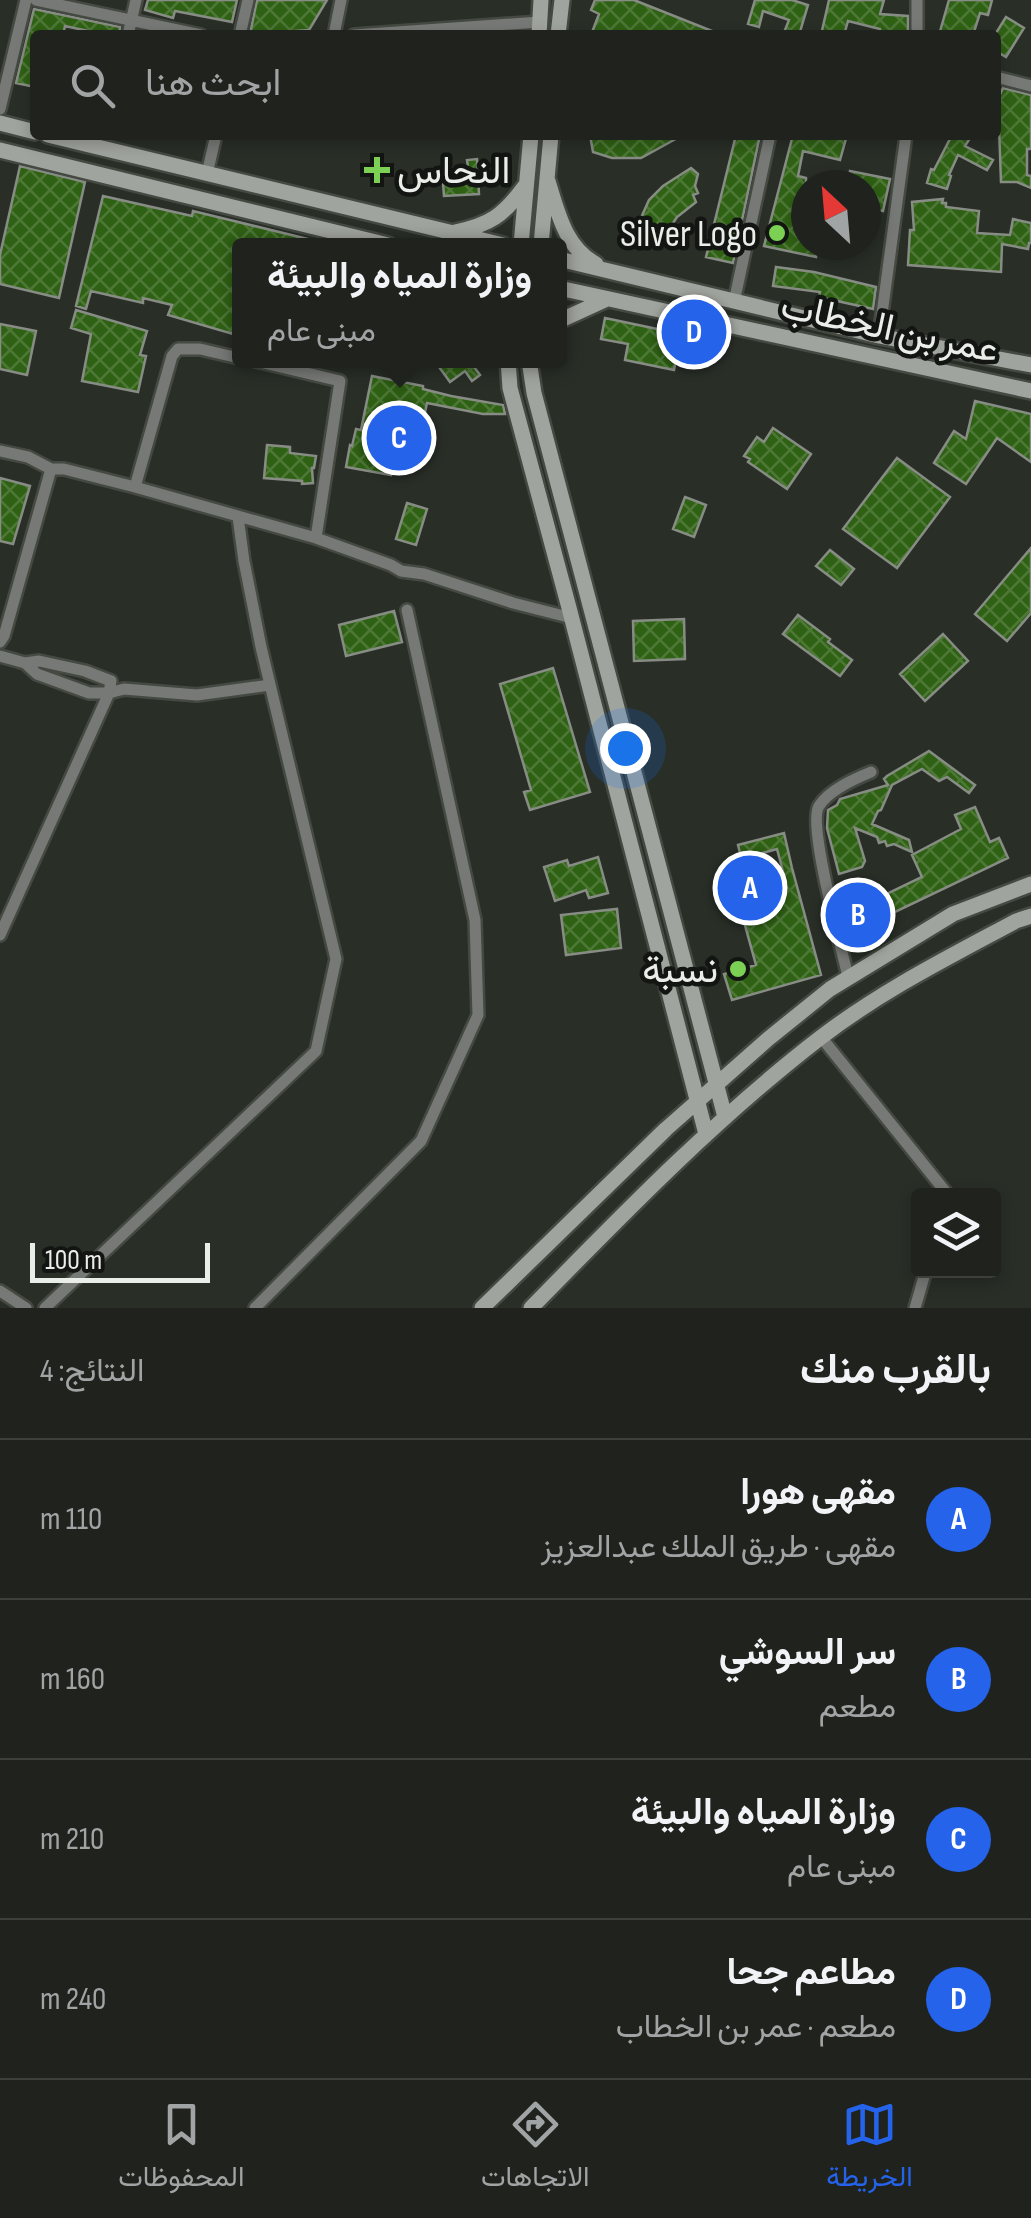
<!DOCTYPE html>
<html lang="ar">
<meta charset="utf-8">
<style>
:root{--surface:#1f221d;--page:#2c2f2a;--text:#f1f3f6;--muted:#a1a4a4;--line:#3c3f3b;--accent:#2563eb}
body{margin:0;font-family:"Sofia Sans Condensed",Vazirmatn,sans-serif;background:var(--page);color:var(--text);direction:rtl}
.controls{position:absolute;right:30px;bottom:30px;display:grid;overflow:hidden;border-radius:10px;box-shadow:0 5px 15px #0003}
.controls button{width:90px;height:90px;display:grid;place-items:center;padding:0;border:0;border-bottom:2px solid var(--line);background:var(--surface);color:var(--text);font:50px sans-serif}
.compass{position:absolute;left:791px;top:170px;width:90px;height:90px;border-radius:50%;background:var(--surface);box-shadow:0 5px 15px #0003;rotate:334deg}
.scale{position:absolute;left:30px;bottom:25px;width:180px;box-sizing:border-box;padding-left:10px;border:5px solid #eaeee9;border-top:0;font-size:28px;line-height:35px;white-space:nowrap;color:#eaeee9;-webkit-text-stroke:8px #131512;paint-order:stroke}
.you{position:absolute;left:625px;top:748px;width:35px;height:35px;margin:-25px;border:8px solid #fff;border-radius:50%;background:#1a73e8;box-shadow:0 0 0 15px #1a73e833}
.badge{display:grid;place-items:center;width:65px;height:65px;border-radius:50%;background:var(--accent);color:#fff;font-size:32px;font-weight:700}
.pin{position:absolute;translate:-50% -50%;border:5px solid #fff;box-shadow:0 2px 10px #0006}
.popup{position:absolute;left:232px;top:238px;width:335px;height:130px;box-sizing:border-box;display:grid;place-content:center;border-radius:10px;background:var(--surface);filter:drop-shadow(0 2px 8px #0005);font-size:32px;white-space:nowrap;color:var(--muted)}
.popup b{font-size:38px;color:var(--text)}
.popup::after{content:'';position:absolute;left:50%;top:100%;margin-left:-20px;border:20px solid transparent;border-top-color:var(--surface)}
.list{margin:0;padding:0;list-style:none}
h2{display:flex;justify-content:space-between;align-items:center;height:130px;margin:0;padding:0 40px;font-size:42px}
h2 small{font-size:32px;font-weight:400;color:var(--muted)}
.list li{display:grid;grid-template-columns:65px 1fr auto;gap:30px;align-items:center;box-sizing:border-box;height:160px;padding:0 40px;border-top:2px solid var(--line)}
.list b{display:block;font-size:38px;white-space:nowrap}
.list p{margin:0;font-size:32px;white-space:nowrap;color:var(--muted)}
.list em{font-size:32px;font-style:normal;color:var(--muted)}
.icon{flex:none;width:55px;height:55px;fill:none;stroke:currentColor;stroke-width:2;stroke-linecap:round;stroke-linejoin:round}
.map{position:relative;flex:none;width:1031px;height:1308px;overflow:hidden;direction:ltr}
.search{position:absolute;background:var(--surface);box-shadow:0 5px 15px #0003;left:30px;right:30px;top:30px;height:110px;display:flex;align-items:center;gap:25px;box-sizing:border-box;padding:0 35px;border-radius:10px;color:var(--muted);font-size:38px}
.sheet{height:770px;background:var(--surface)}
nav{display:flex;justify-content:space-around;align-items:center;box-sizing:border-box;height:140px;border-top:2px solid var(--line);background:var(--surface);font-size:28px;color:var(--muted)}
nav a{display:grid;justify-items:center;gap:5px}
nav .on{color:var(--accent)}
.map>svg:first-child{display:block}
</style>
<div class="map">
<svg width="1031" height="1308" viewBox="0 0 1031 1308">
<defs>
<pattern id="building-cross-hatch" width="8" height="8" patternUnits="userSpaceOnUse" patternTransform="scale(2.5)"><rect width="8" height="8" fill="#2f6114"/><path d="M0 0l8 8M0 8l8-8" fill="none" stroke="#4d7836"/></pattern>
</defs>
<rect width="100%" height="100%" fill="#292e27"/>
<!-- building -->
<path fill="url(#building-cross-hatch)" stroke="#878d84" stroke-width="2.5" fill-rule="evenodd" d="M148,0H237L232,22L175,11L173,18L145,10Z
M257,0H327L309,30L250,34Z
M595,0H634L722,35H591L599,14L591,10Z
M755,0H792L808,5L799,35H783L789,20L763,11L759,27L748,24Z
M829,0H884L880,14L908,16V32H902V35H881L880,29L848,21L844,35H821Z
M949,0H992L988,15L980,13L973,35H939Z
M34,9L120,27L119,35H96L97,33L65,26L63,35H35V87L16,83Z
M1006,17L1024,28L1006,57L996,51V33Z
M1003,88L1031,95V149H1027V175L1031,176V188L1017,182H1001L998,99Z
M590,135H683L641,158H612L593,152Z
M736,135H760L733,263L706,257Z
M793,135H847L840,160L803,151L798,176L806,178V245H818L816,257L764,246Z
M952,135H972L965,146L993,160L987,170L958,155L949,175L951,176L947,189L927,183L931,169L934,170Z
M477,159L479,194L444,196L442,169L468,167L467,160Z
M20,166L85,182L59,298L0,284V255Z
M691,168L698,174L695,186L698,193L693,195L696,202L677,217L669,229L668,241L638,233L640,220L649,200L663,186Z
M850,171L890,179L883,211L866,207V185H847Z
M103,196L192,216L193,211L320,242V246H239V314L233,334L168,315L172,305L143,298V303L91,291L86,309L76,306Z
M943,199L942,203H946V207L979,211L977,233L1010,235L1013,219L1031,223V243H1029L1028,249L1002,244L1001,272L908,265L910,230H914L912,202Z
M776,267L814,272L876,287L873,309L819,297L820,292L773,286Z
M76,310L147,331L140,355L146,356L138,392L82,381L91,334L71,328Z
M605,318L681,334L674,370L625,360L628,344L601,339Z
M0,324L36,331L27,375L0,369Z
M434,360H483L474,367L480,375L472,381L465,371L450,382Z
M372,376L423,386V389L451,396L503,405L505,414H483L427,403L421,431L407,429L406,437L399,436L391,475L346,467L350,445L352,446L356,429L361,430Z
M975,401L1031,414V462L997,438L966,484L934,463L954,431L966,439Z
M773,428L811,454L787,489L748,462L750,459L744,456L757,437L764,442Z
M267,445L290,447V453L316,456L314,468H312L313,483L302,484V481L264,478Z
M897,458L950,497L897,568L843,529Z
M0,478L30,486L13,544L0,541Z
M685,497L706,505L694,537L673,529Z
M407,503L427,509L416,545L396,539Z
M1031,548V613L1007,641L975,614Z
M830,550L854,569L841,585L816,566Z
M394,611L402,642L346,656L339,625Z
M798,615L830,639L828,642L852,660L840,676L783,634Z
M684,619L685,659L634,661L633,621Z
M943,634L968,661L925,701L900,674Z
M553,668L590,792L530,810L524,792L531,790L500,684Z
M929,751L975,785L969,793L947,777L939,781L922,769L892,785L881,810L878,811L872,824L909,840L912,852L894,844L887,846L885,841L879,843L877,837L855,828L865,861L862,867L839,874L827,828L828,810L837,805L840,799L888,785L884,779L887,776Z
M975,807L990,842L999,838L1008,858L853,932L845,914L922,877L912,855L961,829L955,815Z
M784,833L792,868L821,975L732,1000L724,974L756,965L736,893L749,889L738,845ZM777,849L785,879L763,885L755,855Z
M598,857L608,893L589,898L586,890L555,901L544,867L567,860L569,866Z
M617,909L621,948L566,955L561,915Z"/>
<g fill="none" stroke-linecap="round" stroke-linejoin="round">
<defs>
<path id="street" d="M36,0L201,35
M917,0V35
M128,35L136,0
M240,35L248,0
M334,35L341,0
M354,35L540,22
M996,77L1031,86
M0,109L26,0
M207,174L216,135
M734,302L770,135
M879,336L906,135
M252,360L340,381L316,538
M0,451L28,457L51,469H64L135,487L316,538L391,565L401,571L424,574L513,603L572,618
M135,487L172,356L178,349H200L239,358
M0,642L4,636L51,469
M0,656L25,663L39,661L85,671L111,681L109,693L0,935
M25,663L37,674L89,693H109L124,689L197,695L270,685
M848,977C842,949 807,824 819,806C829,790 854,779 871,772
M821,1037L949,1196
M0,1291L26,1308
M45,1308L316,1051L336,959L261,647L244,561L238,517
M255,1308L421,1141L478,1015L475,920L407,610
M915,1308L926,1270"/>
<path id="secondary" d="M539,35L541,0
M558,35L562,0
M0,123L35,132
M48,135L503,245
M0,150L388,245
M548,181C558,213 565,247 596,264
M455,232C490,225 504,215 525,186
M521,245L531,135
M541,245L551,135
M559,259L879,336L1031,365
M559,288L1031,391
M559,321L607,299
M508,360L510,388L568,604L706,1134
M529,360L534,393L725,1117
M482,1308L666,1129L768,1039L830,989L953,914L1031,884
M531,1308C623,1214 715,1119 820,1038C881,991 949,957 1016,921L1031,916"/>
</defs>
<!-- street casing -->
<use href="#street" stroke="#444942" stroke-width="16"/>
<!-- secondary casing -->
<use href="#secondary" stroke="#444942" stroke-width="20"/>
<!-- street -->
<use href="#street" stroke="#767975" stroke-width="11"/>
<!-- secondary -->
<use href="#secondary" stroke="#a0a49e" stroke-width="15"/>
</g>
<!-- markers -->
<g fill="#7cd155" stroke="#131512" stroke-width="4">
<path d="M372 155h10v10h10v10h-10v10h-10v-10h-10v-10h10z"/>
<circle cx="777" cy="233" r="10"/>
<circle cx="738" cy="969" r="10"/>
</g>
<g text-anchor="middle" stroke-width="9" stroke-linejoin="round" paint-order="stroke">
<!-- poi labels -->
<g font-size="38" fill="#eaeee9" stroke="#131512" text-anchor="end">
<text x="397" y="183" text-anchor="start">النحاس</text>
<text x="757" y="246">Silver Logo</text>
<text x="718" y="982">نسبة</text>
</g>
<!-- street labels -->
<g font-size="38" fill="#eaeee9" stroke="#131512">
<text transform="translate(890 327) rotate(12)" y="13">عمر بن الخطاب</text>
</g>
</g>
</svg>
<div class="controls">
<button><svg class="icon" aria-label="layers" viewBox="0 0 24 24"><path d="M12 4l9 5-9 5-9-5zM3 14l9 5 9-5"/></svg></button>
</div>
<svg class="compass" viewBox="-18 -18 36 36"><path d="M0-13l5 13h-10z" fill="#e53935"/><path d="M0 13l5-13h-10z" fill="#a1a4a4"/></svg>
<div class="scale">100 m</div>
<div class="you"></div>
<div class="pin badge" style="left:750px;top:888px">A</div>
<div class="pin badge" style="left:858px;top:915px">B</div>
<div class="pin badge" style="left:399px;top:438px">C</div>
<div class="popup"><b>وزارة المياه والبيئة</b>مبنى عام</div>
<div class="pin badge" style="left:694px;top:332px">D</div>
<div class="search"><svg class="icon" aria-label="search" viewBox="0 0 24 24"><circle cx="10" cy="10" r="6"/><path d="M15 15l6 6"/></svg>ابحث هنا</div>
</div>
<section class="sheet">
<h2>بالقرب منك<small>النتائج: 4</small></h2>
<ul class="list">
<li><span class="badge">A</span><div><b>مقهى هورا</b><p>مقهى · طريق الملك عبدالعزيز</p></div><em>110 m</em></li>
<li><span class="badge">B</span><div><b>سر السوشي</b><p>مطعم</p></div><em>160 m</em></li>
<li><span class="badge">C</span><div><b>وزارة المياه والبيئة</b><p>مبنى عام</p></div><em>210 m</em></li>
<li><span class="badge">D</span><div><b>مطاعم جحا</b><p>مطعم · عمر بن الخطاب</p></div><em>240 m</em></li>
</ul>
</section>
<nav>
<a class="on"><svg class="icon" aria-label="map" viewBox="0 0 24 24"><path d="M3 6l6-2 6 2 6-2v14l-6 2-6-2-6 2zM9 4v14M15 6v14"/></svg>الخريطة</a>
<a><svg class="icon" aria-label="directions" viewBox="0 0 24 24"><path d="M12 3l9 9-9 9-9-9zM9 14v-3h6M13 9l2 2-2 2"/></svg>الاتجاهات</a>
<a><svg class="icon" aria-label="saved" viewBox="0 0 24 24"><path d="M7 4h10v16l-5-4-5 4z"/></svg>المحفوظات</a>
</nav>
